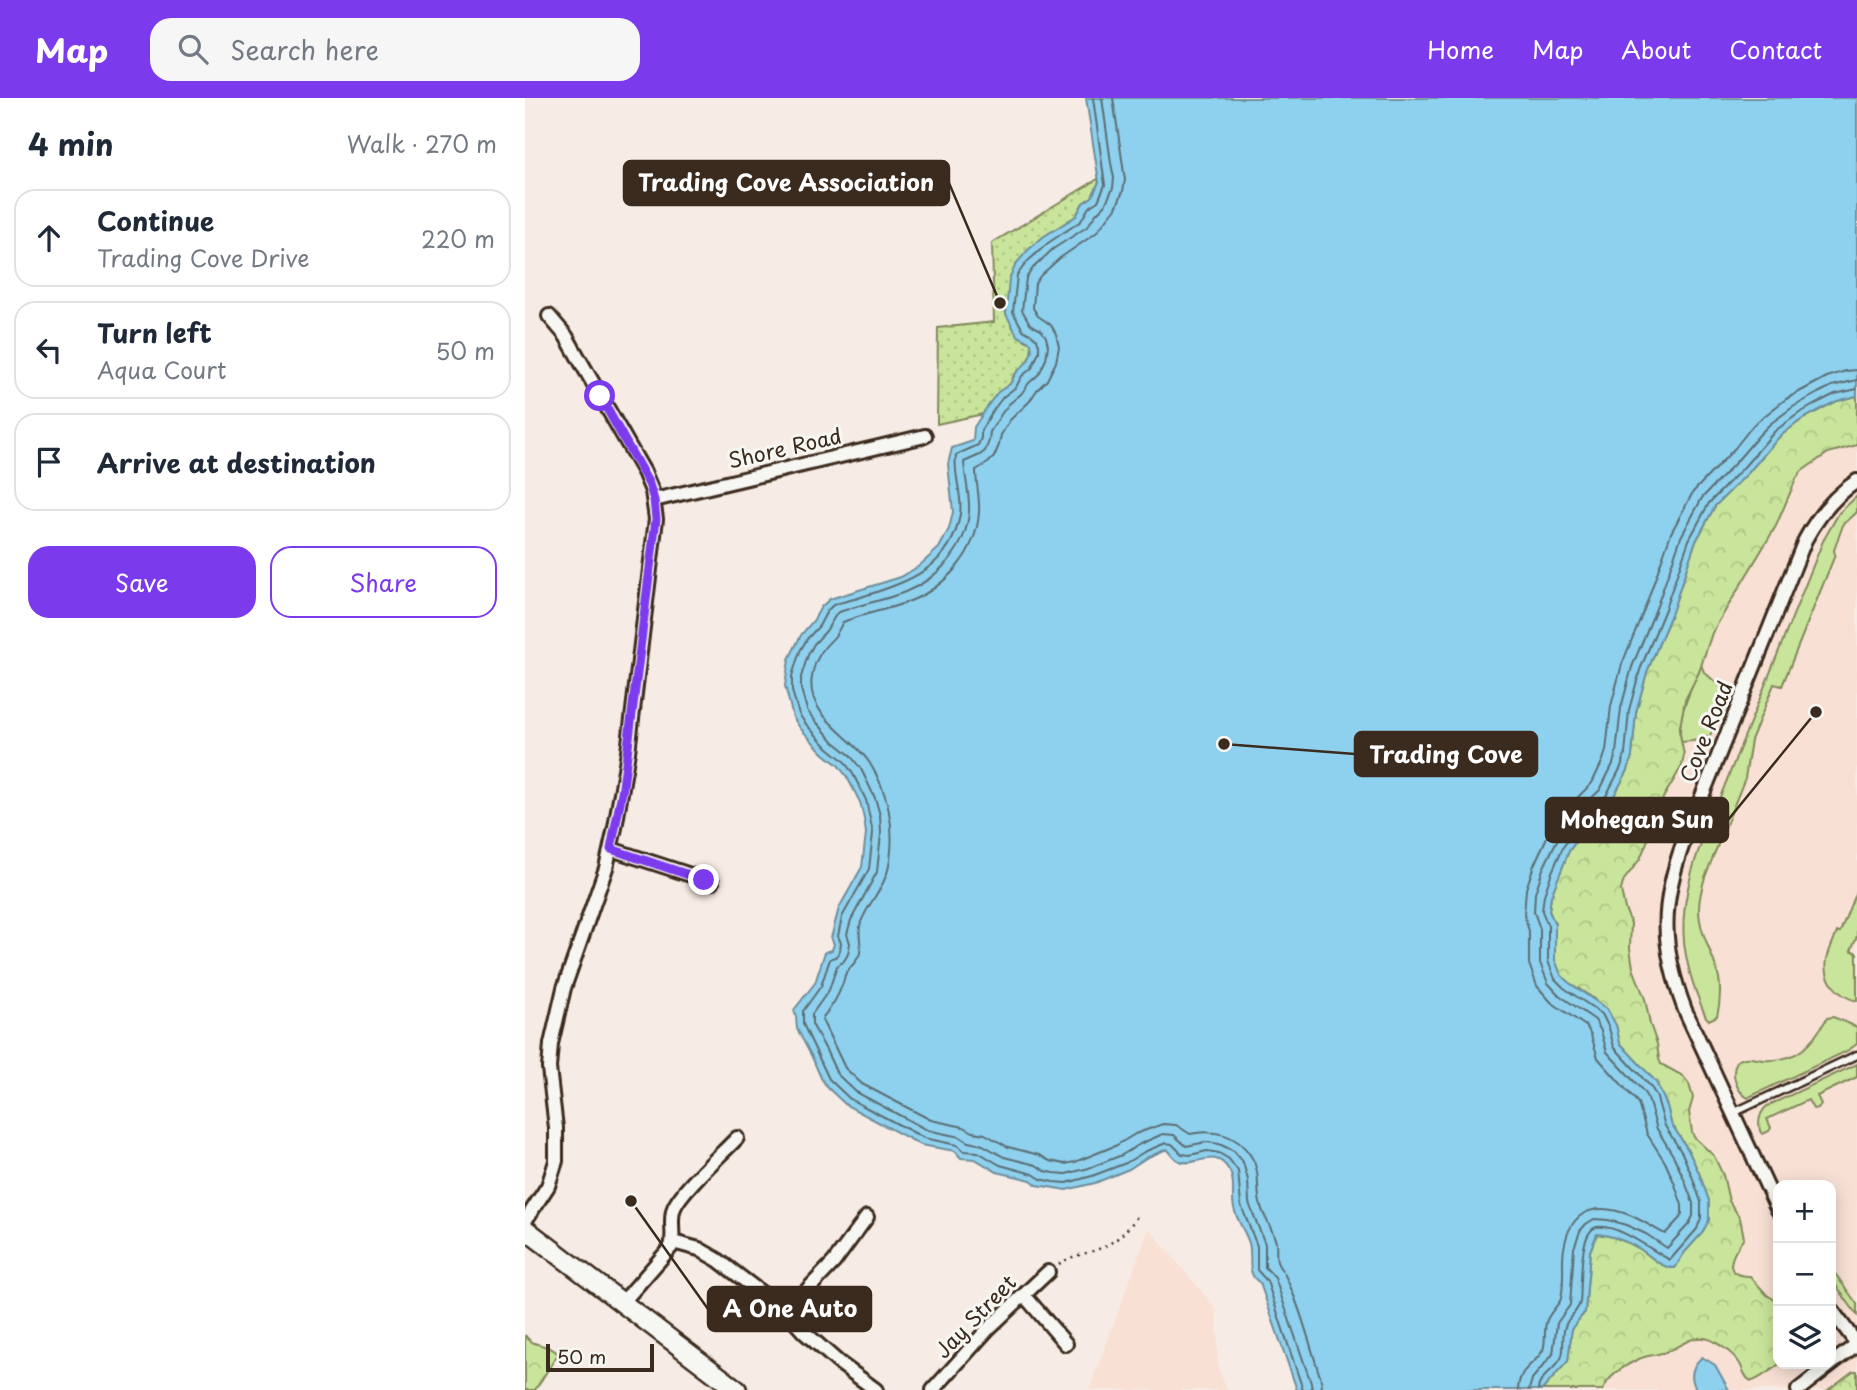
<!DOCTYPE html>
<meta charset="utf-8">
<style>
:root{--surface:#fff;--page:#f6f6f7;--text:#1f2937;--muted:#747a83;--line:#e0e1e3;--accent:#7c3aed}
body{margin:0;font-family:"Playpen Sans",sans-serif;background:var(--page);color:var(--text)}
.controls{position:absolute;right:21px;bottom:21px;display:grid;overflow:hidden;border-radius:14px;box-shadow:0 4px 18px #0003}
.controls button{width:63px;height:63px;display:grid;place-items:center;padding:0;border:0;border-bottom:2px solid var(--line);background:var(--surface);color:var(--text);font:35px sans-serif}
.scale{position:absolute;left:21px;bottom:18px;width:108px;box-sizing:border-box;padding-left:7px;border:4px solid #3b2a1e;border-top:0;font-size:19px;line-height:24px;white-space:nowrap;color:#3b2a1e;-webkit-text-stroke:5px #f6f6f2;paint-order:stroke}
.stop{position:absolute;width:21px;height:21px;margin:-16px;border:5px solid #7c3aed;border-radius:50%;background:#fff}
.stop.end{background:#7c3aed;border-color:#fff;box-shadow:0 2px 7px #0008}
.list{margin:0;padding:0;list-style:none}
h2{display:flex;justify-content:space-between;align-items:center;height:91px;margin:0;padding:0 28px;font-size:30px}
h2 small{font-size:23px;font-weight:400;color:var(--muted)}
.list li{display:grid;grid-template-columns:46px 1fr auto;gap:21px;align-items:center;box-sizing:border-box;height:98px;margin:0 14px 14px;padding:0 14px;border:2px solid var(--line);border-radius:21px}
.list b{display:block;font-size:26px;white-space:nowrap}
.list p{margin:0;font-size:23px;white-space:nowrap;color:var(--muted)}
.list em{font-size:23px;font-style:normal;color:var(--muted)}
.actions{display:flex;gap:14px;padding:21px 28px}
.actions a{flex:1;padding:16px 0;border:2px solid var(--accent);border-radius:21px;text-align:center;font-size:24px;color:var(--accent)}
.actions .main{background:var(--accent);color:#fff}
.icon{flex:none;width:38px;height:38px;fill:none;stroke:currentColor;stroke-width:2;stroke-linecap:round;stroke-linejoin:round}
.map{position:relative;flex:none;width:1332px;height:1292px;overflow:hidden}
header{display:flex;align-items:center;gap:42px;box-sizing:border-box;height:98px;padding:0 35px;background:var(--accent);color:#fff}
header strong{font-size:33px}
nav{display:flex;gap:38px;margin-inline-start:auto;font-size:24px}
.search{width:490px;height:63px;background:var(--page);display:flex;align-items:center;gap:18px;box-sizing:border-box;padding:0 24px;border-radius:21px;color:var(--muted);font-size:26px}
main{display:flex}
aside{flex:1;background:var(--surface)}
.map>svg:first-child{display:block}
</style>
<header>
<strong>Map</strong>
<div class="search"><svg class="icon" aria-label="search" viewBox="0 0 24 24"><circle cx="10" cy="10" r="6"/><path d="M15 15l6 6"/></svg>Search here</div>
<nav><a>Home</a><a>Map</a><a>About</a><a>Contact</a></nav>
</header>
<main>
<aside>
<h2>4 min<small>Walk · 270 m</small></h2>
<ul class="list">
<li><svg class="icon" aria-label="ahead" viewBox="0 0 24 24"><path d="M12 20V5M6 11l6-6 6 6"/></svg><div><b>Continue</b><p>Trading Cove Drive</p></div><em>220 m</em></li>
<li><svg class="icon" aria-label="left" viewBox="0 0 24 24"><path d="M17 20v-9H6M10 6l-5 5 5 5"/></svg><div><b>Turn left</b><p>Aqua Court</p></div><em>50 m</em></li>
<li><svg class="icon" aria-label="arrive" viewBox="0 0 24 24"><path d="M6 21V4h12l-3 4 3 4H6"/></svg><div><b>Arrive at destination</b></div></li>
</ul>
<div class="actions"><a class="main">Save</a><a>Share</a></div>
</aside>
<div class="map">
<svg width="1332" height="1292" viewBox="0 0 1332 1292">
<defs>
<pattern id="forest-crowns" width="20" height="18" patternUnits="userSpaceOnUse" patternTransform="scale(1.75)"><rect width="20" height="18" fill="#c9e59b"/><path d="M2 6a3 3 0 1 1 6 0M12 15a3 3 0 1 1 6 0" fill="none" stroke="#aec585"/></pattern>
<pattern id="park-dots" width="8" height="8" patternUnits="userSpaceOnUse" patternTransform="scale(1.75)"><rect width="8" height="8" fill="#c9e59b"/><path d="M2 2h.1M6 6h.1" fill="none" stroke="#aec585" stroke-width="1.8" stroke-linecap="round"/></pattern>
</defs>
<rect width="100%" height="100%" fill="#f7ece5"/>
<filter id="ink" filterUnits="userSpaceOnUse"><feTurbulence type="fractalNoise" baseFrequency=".0143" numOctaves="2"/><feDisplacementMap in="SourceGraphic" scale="14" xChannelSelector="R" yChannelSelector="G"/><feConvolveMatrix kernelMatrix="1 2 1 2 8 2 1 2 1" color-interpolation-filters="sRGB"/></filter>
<g filter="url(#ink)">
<!-- built -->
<path fill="#f8e0d5" d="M1332,347V1292H1078L1080,1286L1087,1278L1116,1260L1136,1256L1160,1243L1177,1239L1186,1242L1199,1251L1208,1255L1223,1281L1232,1282L1240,1275L1250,1271L1254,1266H1306V1087H1253V1204L1242,1197L1225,1179L1215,1178L1211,1176L1206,1167L1207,1157L1218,1140L1213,1115L1204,1103L1198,1077L1189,1058L1169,1039L1167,1034L1164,1014L1168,1000L1158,978L1136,966L1134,961L1132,946L1125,926L1120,901L1108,870L1105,850L1106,825L1100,811L1096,792L1099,782L1115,761L1134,715L1138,700L1157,668L1158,657L1154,632L1187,535L1251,428L1271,381L1277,373L1303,355Z
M624,1130L692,1212L693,1269L702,1292H564Z"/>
<!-- green -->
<path fill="#c9e59b" stroke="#82885c" stroke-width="2" d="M1332,398V414L1318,427L1309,452L1310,457L1257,588L1249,586L1226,642L1220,680L1180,779C1177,789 1174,800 1174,811C1174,836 1189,857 1194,880C1196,893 1195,906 1192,918L1184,922L1181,919C1154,858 1151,819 1173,754L1298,443L1314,415Z
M1176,567L1179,574L1197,590L1196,607L1185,638L1168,643L1156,644C1151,615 1167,593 1176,567Z
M1331,793L1332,838L1326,852L1332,855V903C1313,898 1298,882 1302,861C1304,852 1309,842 1312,834H1315Z
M1308,919L1332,929V946L1322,953L1226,998L1223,1000C1211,993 1205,975 1212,963C1222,957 1228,961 1239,962C1273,964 1287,946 1302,920Z
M1332,966V979L1292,998L1296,1006L1293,1010L1288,1011L1283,1002L1242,1021L1246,1030L1244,1033L1238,1036L1235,1033C1233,1024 1234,1015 1242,1008Z
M1306,1170L1332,1206V1217L1307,1182Z"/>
<!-- forest -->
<path fill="url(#forest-crowns)" stroke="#82885c" stroke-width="2" d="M1332,298V347L1303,355L1277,373L1271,381L1251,428L1187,535L1174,574L1160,602L1156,623L1154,632L1159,657L1157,668L1138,700L1134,715L1115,761L1099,782L1096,792L1100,811L1106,825L1105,850L1108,870L1120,901L1125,926L1132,946L1134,961L1136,966L1158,978L1164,986L1168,1000L1164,1014L1167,1034L1169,1039L1189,1058L1198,1077L1204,1103L1215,1120L1219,1140C1208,1155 1194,1178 1225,1178L1242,1197L1253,1204L1254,1266C1251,1269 1231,1283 1227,1283C1220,1282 1218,1271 1215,1266C1210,1257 1196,1247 1186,1242C1169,1234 1155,1249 1141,1254C1132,1257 1122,1257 1114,1261C1101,1267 1083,1278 1078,1292H1017L1043,1263L1047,1229L1060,1214L1065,1153L1072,1136C1087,1137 1103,1144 1115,1151C1126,1158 1136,1170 1150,1170L1159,1155L1178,1134L1184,1103L1174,1075L1163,1052L1146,1025L1142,1008L1131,984L1095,945L1091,927L1068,900L1043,884L1036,877L1030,862V826L1024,813L1026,798L1044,753L1067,722L1086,703L1103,672L1107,658L1111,614L1122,574L1147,514L1170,445L1190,408L1223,375L1254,339L1276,322L1300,309L1312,303Z
M0,1237C7,1250 25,1245 33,1256L10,1292H0Z
M1328,1273H1332V1292H1303Z"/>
<!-- park -->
<path fill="url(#park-dots)" stroke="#82885c" stroke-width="2" d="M573,81L574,84L567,99L558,105L551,118L518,139L491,166L481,215L492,237L507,246L506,256L501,266L489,277L485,286L467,302L458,316L412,326L413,230L469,224L467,145Z"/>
<!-- water -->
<path fill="#8ed1ef" stroke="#6d8e9b" stroke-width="2" d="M561,0H1332V298L1312,303L1300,309L1276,322L1254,339L1223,375L1190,408L1170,445L1147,514L1122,574L1111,614L1107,658L1103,672L1086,703L1067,722L1044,753L1026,798L1024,813L1030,826V862L1036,877L1043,884L1082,911L1091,927L1095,945L1131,984L1142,1008L1146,1025L1163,1052L1174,1075L1184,1103V1122L1178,1134L1159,1155L1150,1170C1137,1171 1126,1158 1115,1151C1103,1144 1086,1137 1072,1136L1065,1153L1060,1214L1047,1230L1043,1263L1017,1292H772L735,1185C720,1175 728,1161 724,1145C720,1133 712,1123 709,1110C706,1098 711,1083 704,1072C690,1048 671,1070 654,1063C649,1061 646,1055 642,1051L621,1060L604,1071L570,1085L541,1092L512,1087L506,1082L472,1074L450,1061L436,1060L430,1053L396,1047L321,1007L303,990L296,980L287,959L272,931L271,919L269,912L290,885L300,854L307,852L309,846L306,840L314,810L337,769L341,735L339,721L335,704L322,679L313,667L298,655L275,630L268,619L260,588L264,561L276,537L288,523L296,509L305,501L376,479L394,468L414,450L424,431L428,414L423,366L427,350L448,343L449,329L464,306L473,294L485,286L491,275L503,263L507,253L506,245L492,237L481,216L484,181L491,166L502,153L518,139L551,118L558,105L567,99L574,84Z
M1177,1259L1190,1267L1204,1292H1172C1164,1280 1166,1269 1177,1259Z"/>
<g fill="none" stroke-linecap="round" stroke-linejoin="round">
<!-- shore -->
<path stroke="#5c6d72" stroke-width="2" d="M568,0L580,87L573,103L564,109L556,123L523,145L502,164L492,177L488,214L498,232L507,237L512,241L514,247V254L507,270L497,278L491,289L478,299L469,311L456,332V340L453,347L431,357C428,377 438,397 435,416C427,469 383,484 339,498C329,502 318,503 308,507L302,513L294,528L282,541L275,553L267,578V593L274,616L280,625L303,650L319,663L328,676L341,702L348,735L344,771L317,819L313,838L316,845L315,852L312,858L305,861L296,888L278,913V926L304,981L325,1001L399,1040L432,1047L439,1053L453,1054L475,1067L508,1076L516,1081L528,1084L542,1085L567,1078L601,1065L619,1054L641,1045L647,1046L657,1056L665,1057L682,1053L694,1055L704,1061L713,1073L716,1107L732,1148V1172L742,1183L778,1292
M577,0L586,65L589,80L588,90L580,107L571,116L562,129L528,151L508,170L501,180L497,212L505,226L516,232L521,239L523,248L521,261L514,276L504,285L496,296L484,306L477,315L465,334L464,343L460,353L455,357L439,364C440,380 445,398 444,413C442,450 413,481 380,494C358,503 334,506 312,515L301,533L289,546L283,557L276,579V591L282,612L287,619L309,644L325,657L336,671L350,700L355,717L356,735L352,774L326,822L322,836L325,845L323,856L319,863L312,868L304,892L287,916V926L301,952L312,976L331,994L402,1032L435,1039L443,1044L458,1047L479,1059L511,1067L520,1073L529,1075L541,1076L564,1070L597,1057L615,1046L638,1036L649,1037L661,1048L682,1044L694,1046L709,1053L718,1064L723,1082L724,1105L740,1146V1169L750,1180L786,1285L787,1292
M588,0L600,82L598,93L591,110L571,135L535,160L516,177L510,185L508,210L513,218L526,227L531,236L534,249L531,264L522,282L512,292L504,304L485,322L476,337L474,347L469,359L463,365L451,372C451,386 455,400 454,414C452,454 421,489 385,503C363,512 340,515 318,524C315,529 313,534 310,538C307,542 303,545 299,550C293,558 288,569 287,579C280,617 326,637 344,664C363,693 370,728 365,762C362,788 345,801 336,824C332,835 337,844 335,855C332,865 324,869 320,877C319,880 319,884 317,887C313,899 306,910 298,919L297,922L320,970L337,986L406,1022L439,1029L448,1034L460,1036L483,1049L514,1057L525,1063L540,1066L550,1064L592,1047L610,1036L638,1026L651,1027L665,1036C689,1031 712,1036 726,1058C736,1073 731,1089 735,1105C738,1119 748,1130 751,1145C752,1151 750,1161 753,1166C754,1169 757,1172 759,1175C775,1207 785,1247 796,1282L797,1292
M993,1292C994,1268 1010,1268 1018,1252C1021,1245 1019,1233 1021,1225C1023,1216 1030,1211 1035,1203C1039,1195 1038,1170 1038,1160C1041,1115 1066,1101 1107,1118C1118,1123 1129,1130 1140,1136L1155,1120L1157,1116V1107L1149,1084L1140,1064L1122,1036L1113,1005L1073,960L1066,937L1062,929L1026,904L1012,888L1004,866V833L999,817L1001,791L1009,767L1022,739L1046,706L1067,685L1078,662L1081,653L1086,608L1097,566L1122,504L1146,435L1168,394L1210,350L1228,327L1261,301L1302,279L1321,273L1332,272
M1004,1292L1007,1281L1028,1256L1032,1225L1045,1207L1049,1150L1055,1133L1061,1126L1069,1121L1083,1122L1101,1127L1121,1136L1142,1150L1164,1126L1168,1118V1105L1159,1081L1149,1059L1132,1031L1123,1001L1118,993L1082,954L1076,933L1070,922L1034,897L1023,885L1015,865V831L1009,814L1010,795L1018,771L1031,744L1055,711L1075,692L1088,666L1091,655L1096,610L1107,569L1132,508L1156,439L1177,400L1211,364L1235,336L1245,326L1268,309L1293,295L1307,288L1332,282
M1013,1292C1014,1277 1033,1271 1037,1258C1040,1248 1036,1235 1041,1226C1045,1217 1053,1214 1055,1204C1057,1189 1053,1133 1072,1129C1094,1126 1127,1153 1145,1162L1172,1131L1176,1120V1104L1167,1078L1157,1055L1140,1028L1131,997L1125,988L1089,949L1084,930L1077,916L1039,890L1030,881L1023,863V828L1017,813L1019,797L1027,774L1038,749L1062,717L1081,698L1096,669L1100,656L1104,612L1115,572L1140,511L1164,442L1184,405L1218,370L1250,333L1273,316L1296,303L1310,296L1332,291"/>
<defs>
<path id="service" d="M1208,1015L1332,957"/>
<path id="minor" d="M129,402L400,338
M86,751L187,784
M1253,1112L1160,912C1136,849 1135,807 1159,743L1280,442C1293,418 1309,398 1332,383
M0,1123L23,1088L31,1063V1030L24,970L26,946L39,890L81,770L90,730L103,654L131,421L127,393L119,374L41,238L24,218
M148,1144L174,1151L193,1162L260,1213L279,1234L313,1264L351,1292
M499,1197L541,1246
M97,1205L146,1149C150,1136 144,1123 149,1110C156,1092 197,1056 212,1040
M1306,1211L1332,1246
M261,1214L309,1164L342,1119
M408,1292L463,1231L523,1174
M1273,1292L1332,1246"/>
<path id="secondary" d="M0,1131L212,1292"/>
</defs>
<!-- service casing -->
<use href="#service" stroke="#3b2a1e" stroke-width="11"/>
<!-- minor casing -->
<use href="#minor" stroke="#3b2a1e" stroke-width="18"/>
<!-- secondary casing -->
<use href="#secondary" stroke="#3b2a1e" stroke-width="23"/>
<!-- path -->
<path stroke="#3b2a1e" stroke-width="2.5" stroke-dasharray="2 5" stroke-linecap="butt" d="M534,1166C547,1157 562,1156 576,1150C593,1143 604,1130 614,1116"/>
<!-- service -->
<use href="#service" stroke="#f6f6f2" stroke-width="6"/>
<!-- minor -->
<use href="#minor" stroke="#f6f6f2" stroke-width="12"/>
<!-- secondary -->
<use href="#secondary" stroke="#f6f6f2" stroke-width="18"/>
</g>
</g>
<g fill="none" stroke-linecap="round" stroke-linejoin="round" filter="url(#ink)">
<!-- route -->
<path stroke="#7c3aed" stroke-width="9" d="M75,298L124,386L129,402L131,421L98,689L86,751L179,782"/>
</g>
<g text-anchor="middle" stroke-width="6" stroke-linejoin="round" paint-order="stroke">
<!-- street labels -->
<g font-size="21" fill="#3b2a1e" stroke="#f6f6f2">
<text transform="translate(260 351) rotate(-13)" y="7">Shore Road</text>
<text transform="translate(1182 634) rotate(-68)" y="7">Cove Road</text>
<text transform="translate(451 1219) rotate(-46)" y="7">Jay Street</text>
</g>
</g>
<!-- callouts -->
<path fill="none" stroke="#3b2a1e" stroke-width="2.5" d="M475 205L424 85M699 646L830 656M1291 614L1203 722M106 1103L183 1211"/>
<g fill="#3b2a1e" stroke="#f6f6f2" stroke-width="2.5">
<circle cx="475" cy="205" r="7"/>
<circle cx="699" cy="646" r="7"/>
<circle cx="1291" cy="614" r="7"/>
<circle cx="106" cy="1103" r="7"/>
</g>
<g fill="#3b2a1e" stroke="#3b2a1e" stroke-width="2.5">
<rect x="99" y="63" width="325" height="44" rx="7"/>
<rect x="830" y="634" width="182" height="44" rx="7"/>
<rect x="1021" y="700" width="182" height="44" rx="7"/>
<rect x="183" y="1189" width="163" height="44" rx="7"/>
</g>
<g font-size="23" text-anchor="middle" font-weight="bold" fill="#fff">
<text x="261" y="93">Trading Cove Association</text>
<text x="921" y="665">Trading Cove</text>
<text x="1112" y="730">Mohegan Sun</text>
<text x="265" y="1219">A One Auto</text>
</g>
</svg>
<div class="controls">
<button>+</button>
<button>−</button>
<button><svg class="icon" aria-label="layers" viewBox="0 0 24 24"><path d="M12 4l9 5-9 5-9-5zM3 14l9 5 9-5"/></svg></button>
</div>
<div class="scale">50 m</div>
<div class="stop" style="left:75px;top:298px"></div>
<div class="stop end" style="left:179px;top:782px"></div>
</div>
</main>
